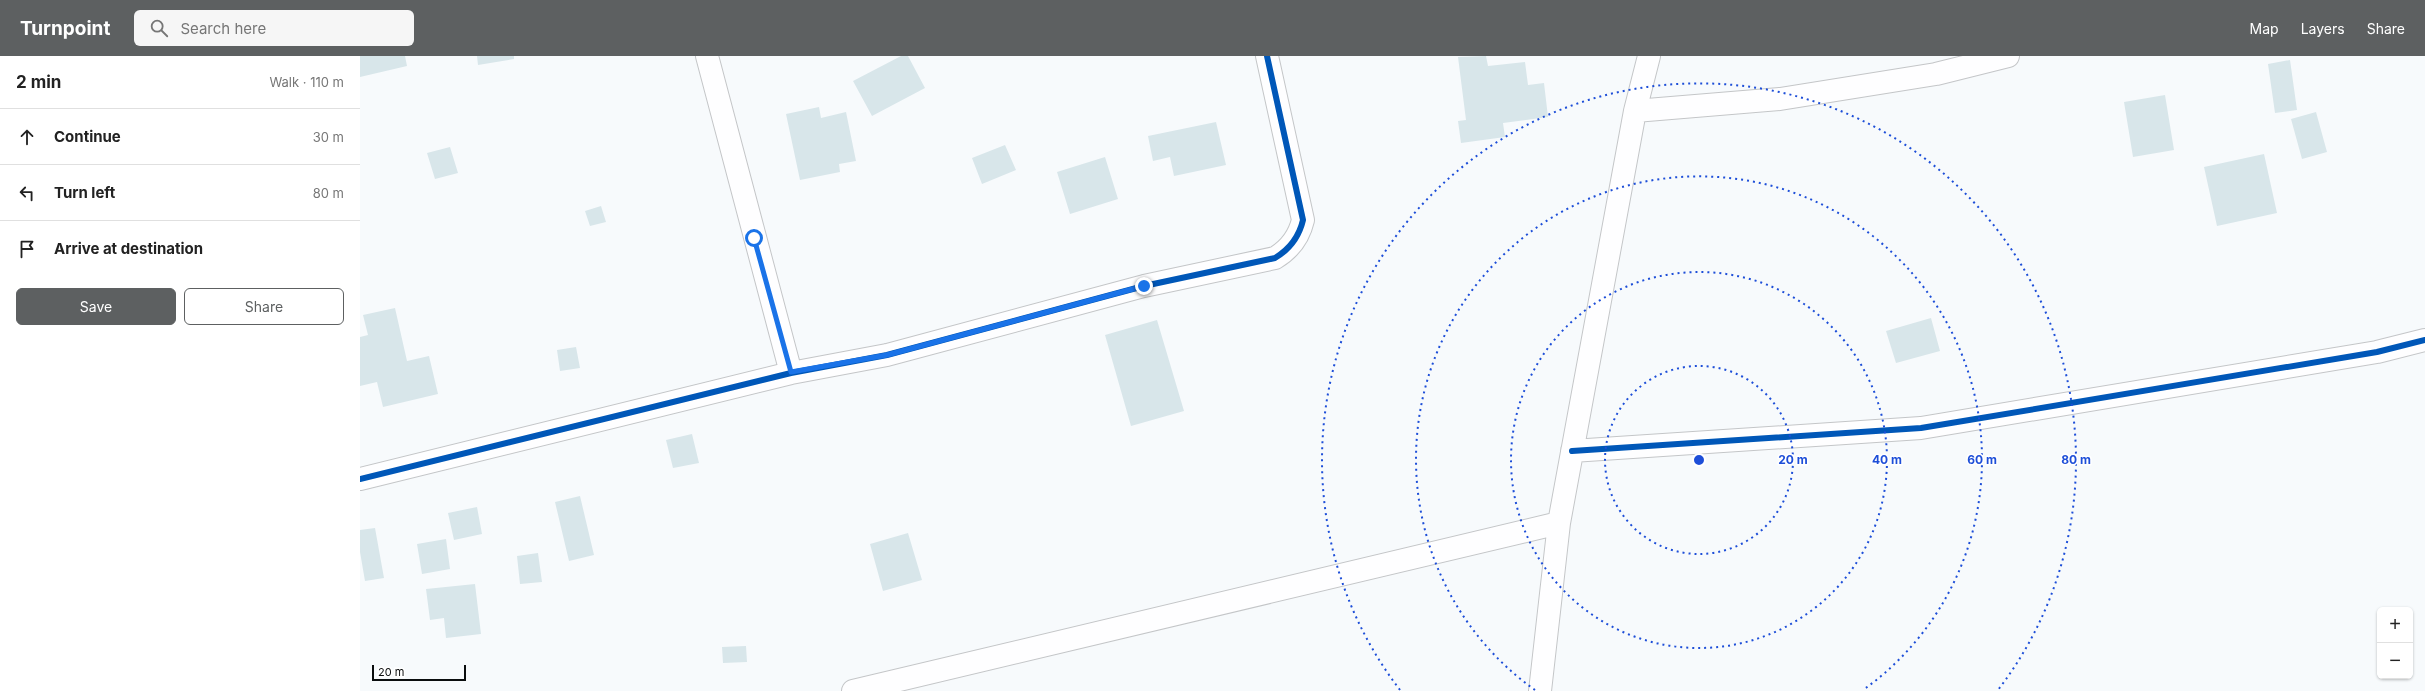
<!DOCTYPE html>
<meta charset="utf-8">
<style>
:root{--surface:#fff;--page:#f6f6f6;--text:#222;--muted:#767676;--line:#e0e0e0;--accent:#5d6061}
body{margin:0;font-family:Inter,sans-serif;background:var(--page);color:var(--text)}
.controls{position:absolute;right:12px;bottom:12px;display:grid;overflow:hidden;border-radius:6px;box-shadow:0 1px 3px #0004}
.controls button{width:36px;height:36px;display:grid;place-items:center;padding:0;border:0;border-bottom:1px solid var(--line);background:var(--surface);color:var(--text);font:20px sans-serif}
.scale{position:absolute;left:12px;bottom:10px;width:94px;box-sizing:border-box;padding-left:4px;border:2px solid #0a0d0e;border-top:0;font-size:11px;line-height:14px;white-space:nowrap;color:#0a0d0e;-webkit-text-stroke:3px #fff;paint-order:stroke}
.stop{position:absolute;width:12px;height:12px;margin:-9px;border:3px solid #1a73e8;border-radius:50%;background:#fff}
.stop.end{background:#1a73e8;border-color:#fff;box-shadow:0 1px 4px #0008}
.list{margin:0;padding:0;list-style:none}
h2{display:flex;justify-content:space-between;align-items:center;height:52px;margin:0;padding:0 16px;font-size:17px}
h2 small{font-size:13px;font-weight:400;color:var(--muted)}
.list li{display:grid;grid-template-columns:26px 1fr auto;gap:12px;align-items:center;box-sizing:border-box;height:56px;padding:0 16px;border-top:1px solid var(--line)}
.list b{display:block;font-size:15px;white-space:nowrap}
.list em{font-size:13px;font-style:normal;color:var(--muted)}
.actions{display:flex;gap:8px;padding:12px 16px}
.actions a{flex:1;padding:9px 0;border:1px solid var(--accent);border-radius:6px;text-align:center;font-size:14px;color:var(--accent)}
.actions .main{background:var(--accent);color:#fff}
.icon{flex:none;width:22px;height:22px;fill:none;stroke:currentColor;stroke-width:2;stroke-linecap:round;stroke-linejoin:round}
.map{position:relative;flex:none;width:2065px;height:635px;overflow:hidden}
header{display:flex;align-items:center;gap:24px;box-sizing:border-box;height:56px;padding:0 20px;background:var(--accent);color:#fff}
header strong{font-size:19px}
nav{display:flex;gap:22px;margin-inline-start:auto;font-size:14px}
.search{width:280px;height:36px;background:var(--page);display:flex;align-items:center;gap:10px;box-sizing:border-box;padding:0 14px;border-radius:6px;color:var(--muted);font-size:15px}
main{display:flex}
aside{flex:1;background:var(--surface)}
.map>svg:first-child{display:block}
</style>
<header>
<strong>Turnpoint</strong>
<div class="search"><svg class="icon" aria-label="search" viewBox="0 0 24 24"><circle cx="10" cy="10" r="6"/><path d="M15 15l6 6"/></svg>Search here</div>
<nav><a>Map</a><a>Layers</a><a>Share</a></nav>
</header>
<main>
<aside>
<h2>2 min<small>Walk · 110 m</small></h2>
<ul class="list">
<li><svg class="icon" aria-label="ahead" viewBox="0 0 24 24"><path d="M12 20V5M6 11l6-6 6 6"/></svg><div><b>Continue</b></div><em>30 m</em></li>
<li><svg class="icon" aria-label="left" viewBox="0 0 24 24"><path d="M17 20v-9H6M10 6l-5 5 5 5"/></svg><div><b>Turn left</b></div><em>80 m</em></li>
<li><svg class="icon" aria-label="arrive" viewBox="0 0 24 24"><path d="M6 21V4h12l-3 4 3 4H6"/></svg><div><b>Arrive at destination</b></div></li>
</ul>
<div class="actions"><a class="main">Save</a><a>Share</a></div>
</aside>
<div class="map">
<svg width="2065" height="635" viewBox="0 0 2065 635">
<rect width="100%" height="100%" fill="#f7fafc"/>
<!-- building -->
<path fill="#d8e6ea" d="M0,0H45L47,10L0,21Z
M117,0H154V3L118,9Z
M541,0H548L565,32L512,60L493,25Z
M1126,0L1128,10L1165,6L1168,29L1184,27L1188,61L1143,67L1145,81L1101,87L1098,65L1106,64L1098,1Z
M1930,4L1937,54L1915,57L1908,8Z
M1805,39L1814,94L1773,101L1764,46Z
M459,51L461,62L486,56L496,105L479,108L480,116L440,124L426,58Z
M1956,56L1967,96L1942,103L1931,63Z
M856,66L866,109L814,120L810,101L793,105L788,80Z
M645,89L656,114L622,128L612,102Z
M90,91L98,117L75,123L67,97Z
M1904,98L1917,157L1857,170L1844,111Z
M745,101L758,143L710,158L697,116Z
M241,150L246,166L230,170L225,155Z
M35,252L47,305L69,300L78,338L23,351L17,326L0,330V281L8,279L3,259Z
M1571,262L1580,295L1536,307L1526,275Z
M797,264L824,355L771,370L745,279Z
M216,291L220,312L200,315L197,294Z
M332,378L339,407L313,412L306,384Z
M220,440L234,499L209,505L195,446Z
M117,451L122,478L94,484L88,457Z
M15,472L24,522L5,525L0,496V474Z
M548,477L562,524L523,535L510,488Z
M86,483L90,513L62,518L57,488Z
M178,497L182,526L160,528L157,500Z
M115,528L121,578L86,582L84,562L70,564L66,533Z
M386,590L387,606L363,607L362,591Z"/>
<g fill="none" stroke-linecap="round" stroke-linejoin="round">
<defs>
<path id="minor" d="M347,0L431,317
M1275,55L1420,43L1576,18L1648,0
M1212,395L1561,372L2017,296L2065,284
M0,423L431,317L527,299L784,230L915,202C930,193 939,181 943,164L907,0
M493,635L1199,467
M1180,635L1199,467L1275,55L1289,0"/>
</defs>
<!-- minor casing -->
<use href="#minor" stroke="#c4c6c8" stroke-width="24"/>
<!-- minor -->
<use href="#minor" stroke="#fefeff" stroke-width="22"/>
<defs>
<path id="cycleway" d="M1212,395L1561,372L2017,296L2065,284
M0,423L431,317L527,299L784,230L915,202C930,193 939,181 943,164L907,0"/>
</defs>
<!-- cycleway casing -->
<use href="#cycleway" stroke="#fff" stroke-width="8"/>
<!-- cycleway -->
<use href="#cycleway" stroke="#0057b8" stroke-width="6"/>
</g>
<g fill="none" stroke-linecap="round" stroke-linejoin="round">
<!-- route -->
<path stroke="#1a73e8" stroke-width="5" d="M394,182L431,316L527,299L784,230"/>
</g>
<!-- distance rings -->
<g fill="none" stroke="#1d4ed8" stroke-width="2" stroke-dasharray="2 4">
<circle cx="1339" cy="404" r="94"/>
<circle cx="1339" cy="404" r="188"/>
<path d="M1175 634A283 283 0 1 1 1503 634"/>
<path d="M1040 634A377 377 0 1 1 1638 634"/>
</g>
<circle cx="1339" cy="404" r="6" fill="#1d4ed8" stroke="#fff" stroke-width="2"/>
<g font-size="12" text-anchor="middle" font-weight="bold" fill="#1d4ed8" stroke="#fff" stroke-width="3" stroke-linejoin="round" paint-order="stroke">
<text x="1433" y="408">20 m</text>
<text x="1527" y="408">40 m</text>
<text x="1622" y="408">60 m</text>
<text x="1716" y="408">80 m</text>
</g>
</svg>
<div class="controls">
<button>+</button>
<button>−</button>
</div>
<div class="scale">20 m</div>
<div class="stop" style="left:394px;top:182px"></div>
<div class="stop end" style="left:784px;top:230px"></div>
</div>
</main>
